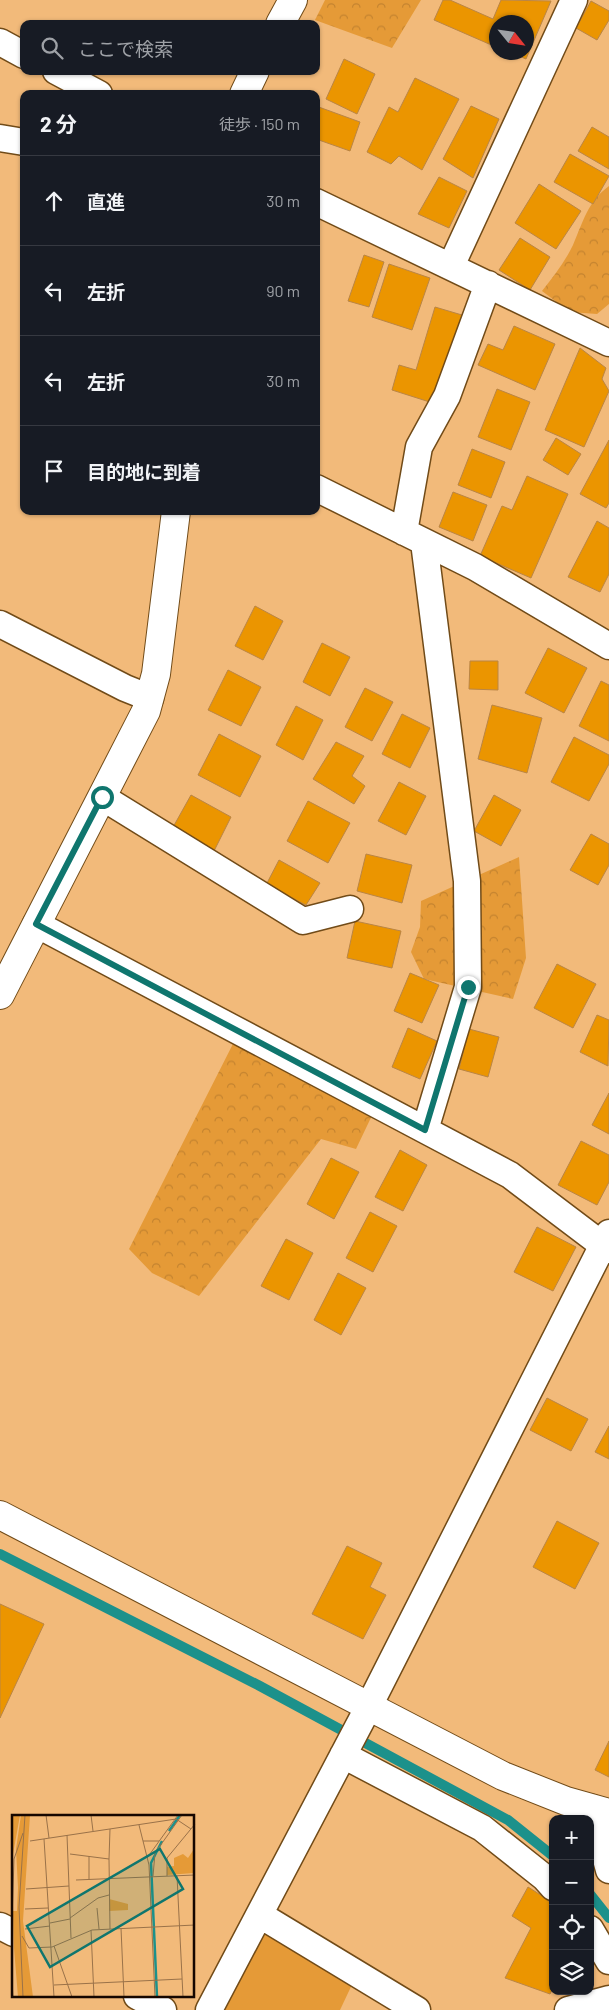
<!DOCTYPE html>
<html lang="ja">
<meta charset="utf-8">
<style>
:root{--surface:#171b24;--page:#20242c;--text:#f1f3f6;--muted:#9ea1a6;--line:#363941}
body{margin:0;font-family:Barlow,"Noto Sans JP",sans-serif;background:var(--page);color:var(--text)}
.controls{position:absolute;right:15px;bottom:15px;display:grid;overflow:hidden;border-radius:10px;box-shadow:0 1px 4px #0004}
.controls button{width:45px;height:45px;display:grid;place-items:center;padding:0;border:0;border-bottom:1px solid var(--line);background:var(--surface);color:var(--text);font:25px sans-serif}
.compass{position:absolute;left:489px;top:15px;width:45px;height:45px;border-radius:50%;background:var(--surface);box-shadow:0 1px 4px #0004;rotate:120deg}
.stop{position:absolute;width:15px;height:15px;margin:-11px;border:4px solid #0f766e;border-radius:50%;background:#fff}
.stop.end{background:#0f766e;border-color:#fff;box-shadow:0 1px 5px #0008}
.list{margin:0;padding:0;list-style:none}
h2{display:flex;justify-content:space-between;align-items:center;height:65px;margin:0;padding:0 20px;font-size:21px}
h2 small{font-size:16px;font-weight:400;color:var(--muted)}
.list li{display:grid;grid-template-columns:32px 1fr auto;gap:15px;align-items:center;box-sizing:border-box;height:90px;padding:0 20px;border-top:1px solid var(--line)}
.list b{display:block;font-size:19px;white-space:nowrap}
.list em{font-size:16px;font-style:normal;color:var(--muted)}
.icon{flex:none;width:28px;height:28px;fill:none;stroke:currentColor;stroke-width:2;stroke-linecap:round;stroke-linejoin:round}
.map{position:relative;flex:none;width:609px;height:2010px;overflow:hidden}
.search{position:absolute;background:var(--surface);box-shadow:0 1px 4px #0004;left:20px;top:20px;width:300px;height:55px;display:flex;align-items:center;gap:12px;box-sizing:border-box;padding:0 18px;border-radius:10px;color:var(--muted);font-size:19px}
.panel{position:absolute;background:var(--surface);box-shadow:0 1px 4px #0004;left:20px;top:90px;width:300px;height:425px;border-radius:10px}
.map>svg:first-child{display:block}
</style>
<div class="map">
<svg width="609" height="2010" viewBox="0 0 609 2010">
<defs>
<pattern id="forest-crowns" width="20" height="18" patternUnits="userSpaceOnUse" patternTransform="scale(1.25)"><rect width="20" height="18" fill="#e59a37"/><path d="M2 6a3 3 0 1 1 6 0M12 15a3 3 0 1 1 6 0" fill="none" stroke="#c4832f"/></pattern>
</defs>
<rect width="100%" height="100%" fill="#f2ba7a"/>
<!-- green -->
<path fill="#e59a37" d="M268,1920L357,1974L340,2010H223Z"/>
<!-- forest -->
<path fill="url(#forest-crowns)" d="M325,0H421L392,48L315,20Z
M609,186V304L597,314L570,312L542,291C553,277 565,262 573,245C583,222 588,201 609,186Z
M519,857L526,958L513,999L424,979L411,952L420,927L421,901Z
M239,1032L377,1105L356,1149L321,1139L199,1296L152,1273L129,1249Z"/>
<g fill="none" stroke-linecap="round" stroke-linejoin="round">
<!-- stream -->
<path stroke="#1c918b" stroke-width="10" d="M0,1554L258,1685L508,1820L553,1856
M590,1894L609,1918"/>
</g>
<!-- building -->
<path fill="#eb9500" stroke="#ba8545" d="M443,0H450L493,19L501,0L551,1L526,59L510,52H526V22H496V47L434,20Z
M591,1L609,11V20L597,40L576,28Z
M344,59L375,74L357,114L326,99Z
M415,78L459,99L422,170L399,156L391,164L367,152L389,107L398,112Z
M316,106L360,122L350,151L316,139Z
M471,106L499,119L473,178L443,159Z
M592,127L609,137V169L578,151Z
M570,154L609,176L593,204L554,182Z
M439,177L467,191L449,228L418,214Z
M539,184L581,211L556,249L515,223Z
M520,238L550,257L530,290L499,270Z
M364,255L384,262L369,307L348,301Z
M389,264L430,278L412,330L372,317Z
M435,307L462,315L436,404L392,390L399,365L416,370Z
M514,326L555,344L535,390L478,365L488,344L503,350Z
M580,348L606,368L602,379L609,391L584,447L545,430Z
M497,389L530,402L511,450L478,437Z
M556,438L581,454L568,475L543,460Z
M609,440V503L606,508L580,494Z
M472,449L505,462L491,498L458,485Z
M527,476L568,494L531,578L480,556L502,506L512,510Z
M453,492L487,505L473,541L439,527Z
M597,521L609,528V574L600,592L568,577Z
M255,606L283,621L263,660L235,646Z
M322,643L350,657L330,696L303,682Z
M548,648L587,668L564,713L525,693Z
M470,661H498V690L469,689Z
M228,670L261,687L241,726L208,710Z
M601,681L609,685V741L579,726Z
M365,688L393,702L372,741L345,727Z
M492,705L542,718L527,773L478,759Z
M296,706L323,720L303,760L276,745Z
M402,714L430,728L410,768L382,754Z
M219,734L261,756L240,797L198,775Z
M574,737L609,755V764L589,801L551,782Z
M336,742L364,756L352,776L365,786L354,804L313,779Z
M399,782L426,796L406,835L378,821Z
M191,795L231,817L214,851L172,829Z
M494,795L521,810L501,846L474,831Z
M308,801L350,823L328,863L287,841Z
M591,834L609,844V865L598,885L570,870Z
M366,854L412,865L402,903L357,891Z
M279,860L320,883L306,905L266,885Z
M355,921L401,931L392,968L347,958Z
M557,964L596,984L573,1028L534,1008Z
M410,973L439,985L422,1023L394,1011Z
M597,1015L609,1020L608,1066L580,1052Z
M408,1028L437,1041L420,1079L392,1067Z
M469,1029L499,1037L488,1077L459,1069Z
M609,1093V1134L592,1125Z
M581,1141L609,1155V1182L597,1205L558,1185Z
M400,1150L427,1165L403,1211L375,1197Z
M331,1158L359,1172L334,1219L307,1204Z
M370,1212L397,1226L373,1272L346,1258Z
M537,1227L576,1247L553,1291L514,1272Z
M286,1239L313,1253L289,1300L261,1286Z
M338,1273L366,1288L341,1335L314,1320Z
M547,1398L588,1419L571,1451L530,1430Z
M609,1426V1459L595,1452Z
M557,1521L599,1543L575,1589L533,1567Z
M347,1546L382,1563L370,1587L386,1595L363,1639L312,1614Z
M0,1604L44,1624L0,1718Z
M609,1741V1777L595,1770Z
M528,1887L547,1899L553,1907V1988L550,1994L505,1978L531,1928L512,1916Z"/>
<g fill="none" stroke-linecap="round" stroke-linejoin="round">
<defs>
<path id="minor" d="M0,42L24,55
M56,71L99,94
M0,138L24,142
M316,202L609,343
M451,266L574,0
M316,488L475,567L609,646
M404,532L419,447L447,396L488,284
M424,542L467,881L468,987L425,1130
M0,624L125,688L150,698
M102,797L303,921L350,909
M36,924L510,1175L609,1250
M343,1755L482,1828L545,1878L553,1887
M592,1808L609,1870
M260,1915L417,2010
M0,1926L14,1933
M590,1929L609,1961
M137,1996L163,2010
M209,2010L369,1706L609,1233
M568,2010L609,1999"/>
<path id="tertiary" d="M280,24L293,0
M244,94L255,71
M0,995L146,711L156,674L176,511
M0,1515L503,1776L566,1801L609,1813"/>
</defs>
<!-- minor casing -->
<use href="#minor" stroke="#714b18" stroke-width="29"/>
<!-- tertiary casing -->
<use href="#tertiary" stroke="#714b18" stroke-width="30"/>
<!-- minor -->
<use href="#minor" stroke="#fff" stroke-width="26"/>
<!-- tertiary -->
<use href="#tertiary" stroke="#fff" stroke-width="28"/>
</g>
<g fill="none" stroke-linecap="round" stroke-linejoin="round">
<!-- route -->
<path stroke="#0f766e" stroke-width="6" d="M102,797L36,924L425,1130L468,987"/>
</g>
<!-- overview -->
<g transform="translate(12 1815)">
<rect width="182" height="182" fill="#f2ba7a"/>
<path d="M0,0H8L0,45ZM9,0H18L11,106L21,182H6L2,133L1,96H5L6,73L4,34ZM182,34V58L155,60V52L162,51V43L171,39L176,43Z" fill="#e59a37"/>
<path d="M97,84L116,89V95L97,96Z" fill="#e59a37"/>
<path fill="none" stroke="#1c918b" stroke-width="2.5" d="M157,16L168,0M145,182L139,48L150,26"/>
<path fill="none" stroke="#9a7249" stroke-width="1" d="M34,0L37,23M79,0L81,16M127,10L137,50L143,182M55,20L59,123M32,24L42,182M18,26L164,4L179,14M131,26H147M58,39L97,44L98,114M77,41V65M135,43L166,0M97,44L98,14M141,61L143,38L170,0M155,61V43L183,9M165,61L171,182M64,65L183,60M14,74L57,71M85,93L87,114M13,94L36,93M58,103L86,83L97,80M0,105L2,44L11,18M38,108L58,104M109,113L112,182M13,114L38,111M79,115L82,182M10,121L17,133L40,132L80,115L183,110M0,127V148M42,131L60,182M0,167L1,182M42,170L170,164M11,182L7,92L13,0"/>
<path fill="#0f766e" fill-opacity="0.15" stroke="#0f766e" stroke-width="2.5" d="M148,34L171,74L38,152L15,111Z"/>
<rect width="182" height="182" fill="none" stroke="#160700" stroke-width="2.5"/>
</g>
</svg>
<div class="controls">
<button>+</button>
<button>−</button>
<button><svg class="icon" aria-label="locate" viewBox="0 0 24 24"><circle cx="12" cy="12" r="6"/><path d="M12 2v4M12 18v4M2 12h4M18 12h4"/></svg></button>
<button><svg class="icon" aria-label="layers" viewBox="0 0 24 24"><path d="M12 4l9 5-9 5-9-5zM3 14l9 5 9-5"/></svg></button>
</div>
<svg class="compass" viewBox="-18 -18 36 36"><path d="M0-13l5 13h-10z" fill="#e53935"/><path d="M0 13l5-13h-10z" fill="#9ea1a6"/></svg>
<div class="stop" style="left:102px;top:797px"></div>
<div class="stop end" style="left:468px;top:987px"></div>
<div class="search"><svg class="icon" aria-label="search" viewBox="0 0 24 24"><circle cx="10" cy="10" r="6"/><path d="M15 15l6 6"/></svg>ここで検索</div>
<section class="panel">
<h2>2 分<small>徒歩 · 150 m</small></h2>
<ul class="list">
<li><svg class="icon" aria-label="ahead" viewBox="0 0 24 24"><path d="M12 20V5M6 11l6-6 6 6"/></svg><div><b>直進</b></div><em>30 m</em></li>
<li><svg class="icon" aria-label="left" viewBox="0 0 24 24"><path d="M17 20v-9H6M10 6l-5 5 5 5"/></svg><div><b>左折</b></div><em>90 m</em></li>
<li><svg class="icon" aria-label="left" viewBox="0 0 24 24"><path d="M17 20v-9H6M10 6l-5 5 5 5"/></svg><div><b>左折</b></div><em>30 m</em></li>
<li><svg class="icon" aria-label="arrive" viewBox="0 0 24 24"><path d="M6 21V4h12l-3 4 3 4H6"/></svg><div><b>目的地に到着</b></div></li>
</ul>
</section>
</div>
